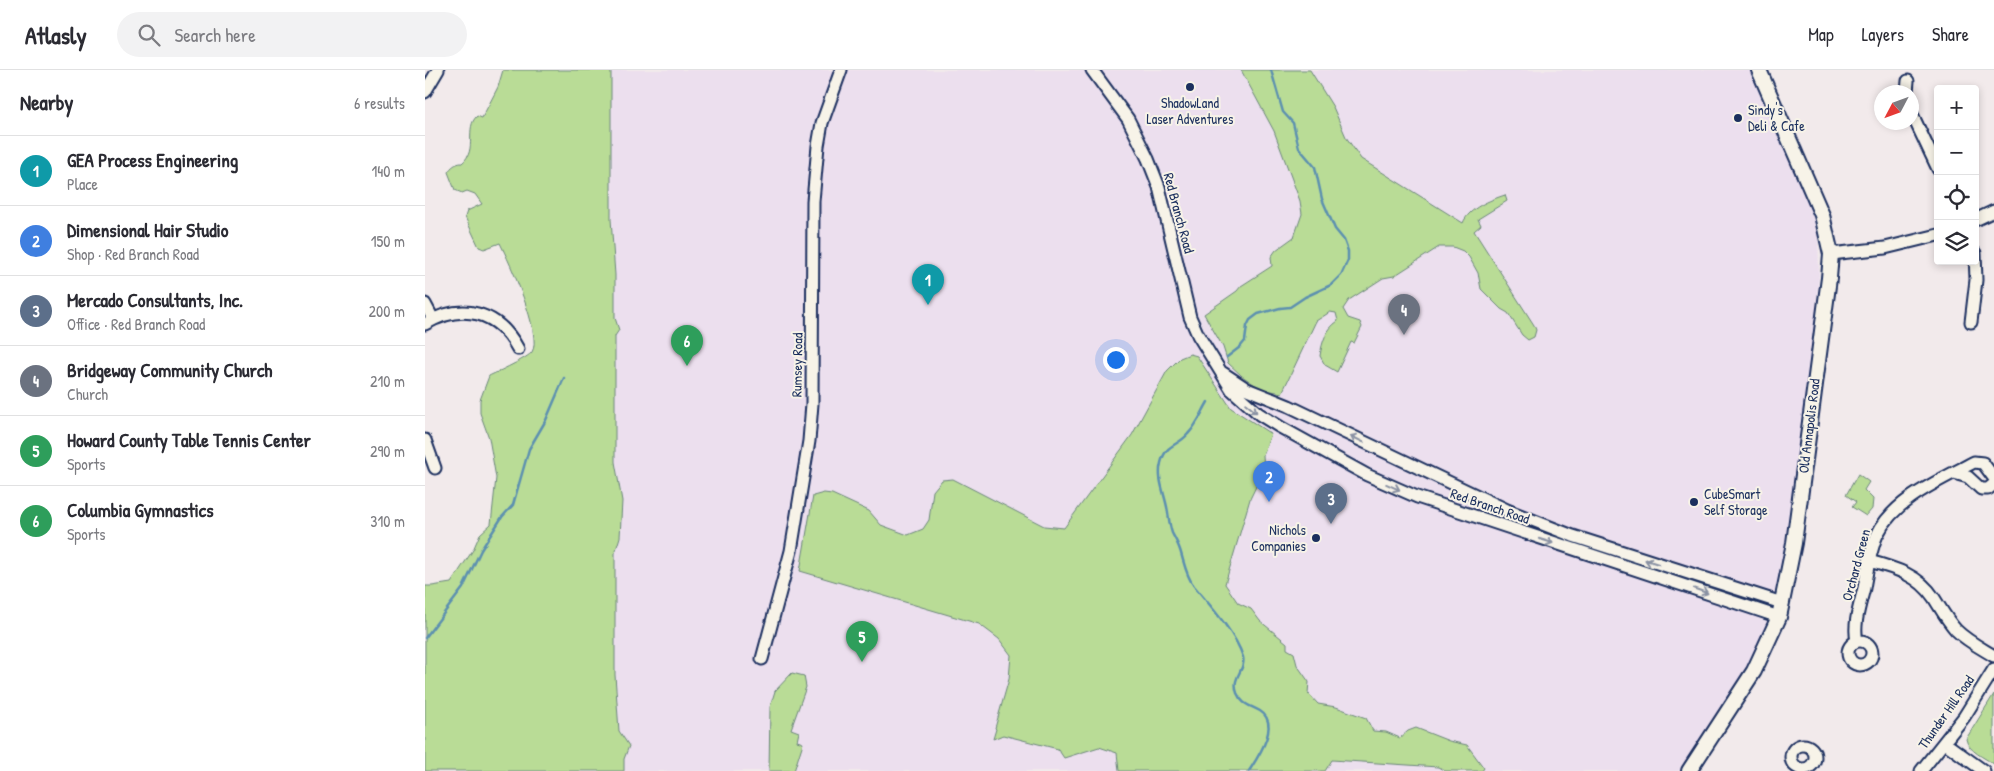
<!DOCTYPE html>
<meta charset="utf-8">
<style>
:root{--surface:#fff;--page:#f2f2f3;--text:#2b2b33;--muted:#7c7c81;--line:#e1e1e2;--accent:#1b2f5e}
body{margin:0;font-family:"Patrick Hand",sans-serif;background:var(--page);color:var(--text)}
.controls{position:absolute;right:15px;top:15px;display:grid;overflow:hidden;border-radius:5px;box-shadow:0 2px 8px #0003}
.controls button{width:45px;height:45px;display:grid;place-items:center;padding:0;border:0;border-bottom:1px solid var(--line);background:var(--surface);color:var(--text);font:25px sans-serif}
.compass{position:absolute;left:1449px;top:15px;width:45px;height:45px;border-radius:50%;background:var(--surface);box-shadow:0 2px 8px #0003;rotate:229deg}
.you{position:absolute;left:690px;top:289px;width:18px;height:18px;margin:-12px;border:4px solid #fff;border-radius:50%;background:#1a73e8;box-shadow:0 0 0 8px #1a73e833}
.badge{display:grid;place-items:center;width:32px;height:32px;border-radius:50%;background:var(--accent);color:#fff;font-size:16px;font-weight:700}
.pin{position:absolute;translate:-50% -41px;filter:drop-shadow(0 1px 2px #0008)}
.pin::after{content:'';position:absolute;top:26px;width:18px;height:15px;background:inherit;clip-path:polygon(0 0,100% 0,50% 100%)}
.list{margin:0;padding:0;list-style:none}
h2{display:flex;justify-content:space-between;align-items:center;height:65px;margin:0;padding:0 20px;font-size:21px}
h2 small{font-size:16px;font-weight:400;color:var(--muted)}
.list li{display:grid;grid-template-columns:32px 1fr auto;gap:15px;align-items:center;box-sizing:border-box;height:70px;padding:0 20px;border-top:1px solid var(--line)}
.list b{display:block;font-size:19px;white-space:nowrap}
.list p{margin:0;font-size:16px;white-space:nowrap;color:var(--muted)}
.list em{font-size:16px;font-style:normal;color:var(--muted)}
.icon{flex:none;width:28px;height:28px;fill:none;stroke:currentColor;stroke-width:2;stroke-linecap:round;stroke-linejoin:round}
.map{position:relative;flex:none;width:1569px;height:701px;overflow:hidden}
header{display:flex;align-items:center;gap:30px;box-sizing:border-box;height:70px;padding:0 25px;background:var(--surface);border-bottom:1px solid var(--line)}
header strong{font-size:24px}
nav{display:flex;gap:28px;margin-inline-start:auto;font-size:18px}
.search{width:350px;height:45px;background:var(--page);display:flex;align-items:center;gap:12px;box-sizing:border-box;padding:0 18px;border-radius:28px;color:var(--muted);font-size:19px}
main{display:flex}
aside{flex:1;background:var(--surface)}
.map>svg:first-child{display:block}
</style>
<header>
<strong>Atlasly</strong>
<div class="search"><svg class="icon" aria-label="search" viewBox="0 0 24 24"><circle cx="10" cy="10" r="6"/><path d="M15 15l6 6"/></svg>Search here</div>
<nav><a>Map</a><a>Layers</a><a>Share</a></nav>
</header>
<main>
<aside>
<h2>Nearby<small>6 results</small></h2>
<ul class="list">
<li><span class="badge" style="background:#0f9aa8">1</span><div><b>GEA Process Engineering</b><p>Place</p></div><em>140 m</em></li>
<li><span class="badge" style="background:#3f7fe0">2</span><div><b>Dimensional Hair Studio</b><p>Shop · Red Branch Road</p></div><em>150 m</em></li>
<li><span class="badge" style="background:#5c6f8a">3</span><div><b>Mercado Consultants, Inc.</b><p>Office · Red Branch Road</p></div><em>200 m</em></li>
<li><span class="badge" style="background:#6b7280">4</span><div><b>Bridgeway Community Church</b><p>Church</p></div><em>210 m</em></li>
<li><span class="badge" style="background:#2e9e5b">5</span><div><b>Howard County Table Tennis Center</b><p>Sports</p></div><em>290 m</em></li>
<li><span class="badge" style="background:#2e9e5b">6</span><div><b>Columbia Gymnastics</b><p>Sports</p></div><em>310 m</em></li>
</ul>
</aside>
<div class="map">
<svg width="1569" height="701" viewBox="0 0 1569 701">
<rect width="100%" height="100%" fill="#f2eaeb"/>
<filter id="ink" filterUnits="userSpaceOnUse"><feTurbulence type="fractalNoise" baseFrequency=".02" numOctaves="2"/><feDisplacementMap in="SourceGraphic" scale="10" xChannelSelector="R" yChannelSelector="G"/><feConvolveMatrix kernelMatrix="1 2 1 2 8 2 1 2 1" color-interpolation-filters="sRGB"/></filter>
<g filter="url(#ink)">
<!-- built -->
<path fill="#ecdfee" d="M186,0H1327L1380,120L1393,163L1394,205L1390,251L1363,471L1349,538L1337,568L1322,600L1256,701H190V205L186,143Z"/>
<!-- green -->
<path fill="#b9dc96" stroke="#6a867a" d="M78,0H186V149L190,205V248L194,260L190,266V392L197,431L195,467L190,483V605L194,661L204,676L199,689V701H0V516H7L26,513L48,480L55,464L66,454L71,408L64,368L55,343V330L64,306C72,302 103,288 107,282C118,265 84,191 75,173L59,179L54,177L40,147L42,141L57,134L50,124L42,121L37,123L30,120L23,102C26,97 31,93 37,93C53,80 39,58 52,46L57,48L73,17Z
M816,0H885L908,37L921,67L936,89L1038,153C1044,138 1065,130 1080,125L1082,131L1053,149L1056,155L1049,161L1109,255L1111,260L1109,267L1103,270L1097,265L1083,243L1076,239L1056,219L1053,203L1044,187L1038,181L1028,177H1014L969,206L958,208L924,230L918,239L923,248L935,252L937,257L929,273L926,272L912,302L900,295L895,286C897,272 901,259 913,251L911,243L905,242L891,251L857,323L836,319L817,306L803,293L798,277L779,244L812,221L816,216L847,196L846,187L851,180L869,167L877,144L875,131L849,61Z
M765,284L772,286L806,338L846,364L838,385L839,400L825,429L800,514L813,533L826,539L835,551L862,573V579L869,583L872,595L884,612L883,623L893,634L911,637L941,648L948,661L961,662L975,668L983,661L991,658L1024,671L1042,675L1059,698L1057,701H1020L1013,697L907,690L900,701H694L692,683L674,677L639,688L633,679L578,665L568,669L571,659L570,658L584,609L586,585L574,569L554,554L375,501L388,426L399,423L407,424L444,441L456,455L483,465L498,459L504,450L508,421L517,410L528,409L619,456L639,458L707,365L742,301L755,288Z
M1433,404L1444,412L1439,420L1448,429L1447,439L1441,446L1427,437L1431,432L1421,425Z
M367,603L379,606L381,617L366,659L374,662L372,671L378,673L369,701H344L345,637L350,621Z
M1569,624V694C1560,688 1543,681 1541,669Z"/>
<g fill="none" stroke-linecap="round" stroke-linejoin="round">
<!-- stream -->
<path stroke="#5c90b0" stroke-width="2.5" d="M802,287L815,277L820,271L822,256L825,250L833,244L855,238L865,237L880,227L906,215L916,205L923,190V181L919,170L910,159L897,129L890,97L874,78L868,53L858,42L846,0
M783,332C777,342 772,355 763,364C752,377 741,373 736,393C732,408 739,422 742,437C744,446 744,455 747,463C750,469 753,474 755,480C759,492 761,506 769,516C784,534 811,564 818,587C821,601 806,606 812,623C817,635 825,635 835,641C856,654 833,687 824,701
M0,568L38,518L56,480L77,447L88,435L104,379L121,350L139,308"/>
<defs>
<path id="minor" d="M667,0L703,49L723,89L734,117L765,247L773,265L807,320L834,344L855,357L942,405L992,427L1354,547
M0,22L13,0
M1482,22L1483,11
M1486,42L1513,99
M1550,150L1569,141
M1406,184L1460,178L1513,165
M0,234L8,249
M1546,252L1551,210L1550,183
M0,254C37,232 73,241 93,279
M798,303L822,319L864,336L1082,440L1148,466L1357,533
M0,370L10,398
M1529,403L1543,407L1556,419H1563L1569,414
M1444,491C1470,498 1494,505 1509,528C1516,539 1522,550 1531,560C1542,571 1556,578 1569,586
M1423 583a12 12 0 1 1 24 0a12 12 0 1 1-24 0Z
M1432,571C1428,554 1435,535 1439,518C1442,501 1445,481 1452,465C1469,429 1516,410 1549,392L1558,393L1569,408
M337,589L366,481L384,371L387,334L388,131L393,76L397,53L416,0
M1520,673L1559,701
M1366 687a12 12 0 1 1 24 0a12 12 0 1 1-24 0Z
M1496,701L1539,647L1569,599"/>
<path id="major" d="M1264,701L1329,601L1354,547L1369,473L1404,208L1406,184L1397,145L1334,0"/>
</defs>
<!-- minor casing -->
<use href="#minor" stroke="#1b2f5e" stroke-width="15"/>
<!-- major casing -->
<use href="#major" stroke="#1b2f5e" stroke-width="18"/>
<!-- minor -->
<use href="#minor" stroke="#f7f3e8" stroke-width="11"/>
<!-- major -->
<use href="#major" stroke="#f7f3e8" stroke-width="14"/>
</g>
<!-- one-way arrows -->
<defs><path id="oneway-shaft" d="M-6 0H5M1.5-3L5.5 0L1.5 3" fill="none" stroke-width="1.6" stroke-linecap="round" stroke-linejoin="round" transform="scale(1.25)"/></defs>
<g stroke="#8991a3">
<use href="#oneway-shaft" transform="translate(826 338) rotate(39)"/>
<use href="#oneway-shaft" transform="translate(932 369) rotate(-154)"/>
<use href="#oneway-shaft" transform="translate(968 417) rotate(24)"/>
<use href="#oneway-shaft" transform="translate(1121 471) rotate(17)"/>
<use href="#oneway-shaft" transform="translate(1227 492) rotate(-162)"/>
<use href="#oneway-shaft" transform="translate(1276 521) rotate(19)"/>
</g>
</g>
<!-- markers -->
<g fill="#1b2f5e" stroke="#f7f3e8" stroke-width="2">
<circle cx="765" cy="17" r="5"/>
<circle cx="1313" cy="48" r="5"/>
<circle cx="1269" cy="432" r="5"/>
<circle cx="891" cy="468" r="5"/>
</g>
<g text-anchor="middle" stroke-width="4" stroke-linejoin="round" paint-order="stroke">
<!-- poi labels -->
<g font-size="14" fill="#1b2f5e" stroke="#f7f3e8" text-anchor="start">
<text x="765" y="38" text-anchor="middle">ShadowLand<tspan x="765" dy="16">Laser Adventures</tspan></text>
<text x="1323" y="45">Sindy's<tspan x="1323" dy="16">Deli &amp; Cafe</tspan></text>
<text x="1279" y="429">CubeSmart<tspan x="1279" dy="16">Self Storage</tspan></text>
<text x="881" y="465" text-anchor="end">Nichols<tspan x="881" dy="16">Companies</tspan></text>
</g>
<!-- street labels -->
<g font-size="14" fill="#1b2f5e" stroke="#f7f3e8">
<text transform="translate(754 143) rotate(75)" y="5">Red Branch Road</text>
<text transform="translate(372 295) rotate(-89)" y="5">Rumsey Road</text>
<text transform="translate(1384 356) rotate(-83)" y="5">Old Annapolis Road</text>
<text transform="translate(1065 436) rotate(19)" y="5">Red Branch Road</text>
<text transform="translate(1431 495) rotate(-75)" y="5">Orchard Green</text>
<text transform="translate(1521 642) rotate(-55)" y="5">Thunder Hill Road</text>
</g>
</g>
</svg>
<div class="controls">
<button>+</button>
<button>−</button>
<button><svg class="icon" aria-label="locate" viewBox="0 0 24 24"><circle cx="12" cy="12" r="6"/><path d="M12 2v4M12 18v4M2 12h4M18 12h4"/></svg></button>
<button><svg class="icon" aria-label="layers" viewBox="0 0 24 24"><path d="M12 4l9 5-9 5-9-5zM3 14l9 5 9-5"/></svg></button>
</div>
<svg class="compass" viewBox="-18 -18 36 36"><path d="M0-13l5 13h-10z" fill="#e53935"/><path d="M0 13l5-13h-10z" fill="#7c7c81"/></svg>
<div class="you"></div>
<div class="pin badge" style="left:503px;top:235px;background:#0f9aa8">1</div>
<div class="pin badge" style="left:844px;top:432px;background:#3f7fe0">2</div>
<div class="pin badge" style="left:906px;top:454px;background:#5c6f8a">3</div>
<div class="pin badge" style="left:979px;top:265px;background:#6b7280">4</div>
<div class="pin badge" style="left:437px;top:592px;background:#2e9e5b">5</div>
<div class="pin badge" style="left:262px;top:296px;background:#2e9e5b">6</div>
</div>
</main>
